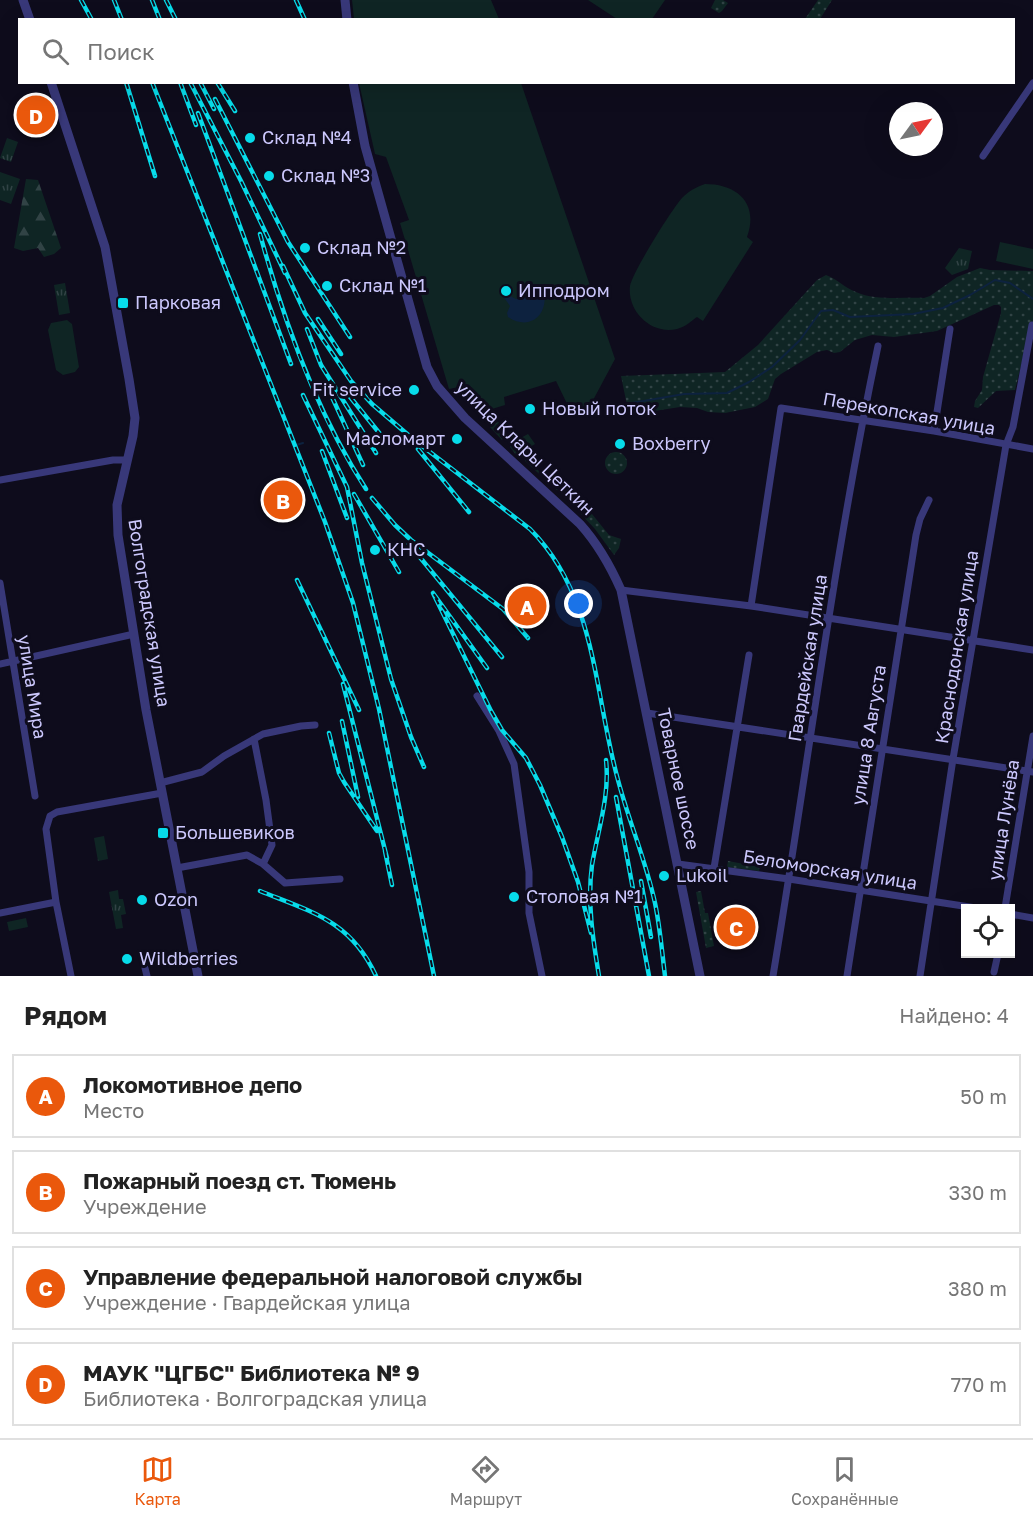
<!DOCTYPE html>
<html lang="ru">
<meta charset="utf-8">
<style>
:root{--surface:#fff;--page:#f2f2f2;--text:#222;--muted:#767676;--line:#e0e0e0;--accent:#ea580c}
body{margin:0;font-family:"Golos Text",sans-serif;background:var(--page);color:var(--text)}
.controls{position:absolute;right:18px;bottom:18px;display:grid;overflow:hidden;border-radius:0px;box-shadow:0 6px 24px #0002}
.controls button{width:54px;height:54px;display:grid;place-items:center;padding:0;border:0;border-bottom:2px solid var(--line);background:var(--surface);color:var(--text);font:30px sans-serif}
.compass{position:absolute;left:889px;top:102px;width:54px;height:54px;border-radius:50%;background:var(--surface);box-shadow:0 6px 24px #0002;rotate:57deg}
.you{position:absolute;left:579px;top:604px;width:21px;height:21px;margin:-15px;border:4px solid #fff;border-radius:50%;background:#1a73e8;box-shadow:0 0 0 9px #1a73e833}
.badge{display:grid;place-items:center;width:39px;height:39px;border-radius:50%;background:var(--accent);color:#fff;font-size:20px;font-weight:700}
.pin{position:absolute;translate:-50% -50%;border:3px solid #fff;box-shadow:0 2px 6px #0006}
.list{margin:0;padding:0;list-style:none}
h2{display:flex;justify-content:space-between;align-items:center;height:78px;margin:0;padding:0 24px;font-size:26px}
h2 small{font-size:20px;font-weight:400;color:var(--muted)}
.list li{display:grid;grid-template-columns:39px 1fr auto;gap:18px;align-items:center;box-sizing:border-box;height:84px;margin:0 12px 12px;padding:0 12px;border:2px solid var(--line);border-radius:0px}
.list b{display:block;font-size:22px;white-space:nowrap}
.list p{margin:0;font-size:20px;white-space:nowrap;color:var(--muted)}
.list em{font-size:20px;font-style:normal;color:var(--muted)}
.icon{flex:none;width:33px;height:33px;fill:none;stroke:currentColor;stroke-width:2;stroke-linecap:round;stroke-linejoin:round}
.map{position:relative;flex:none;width:1033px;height:976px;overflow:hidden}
.search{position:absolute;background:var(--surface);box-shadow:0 6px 24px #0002;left:18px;right:18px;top:18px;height:66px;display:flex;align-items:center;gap:15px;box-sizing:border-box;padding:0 21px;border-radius:0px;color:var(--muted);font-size:22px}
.sheet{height:462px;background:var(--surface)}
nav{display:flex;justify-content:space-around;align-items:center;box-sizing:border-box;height:84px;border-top:2px solid var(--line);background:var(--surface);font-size:16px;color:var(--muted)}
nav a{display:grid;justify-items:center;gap:3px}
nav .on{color:var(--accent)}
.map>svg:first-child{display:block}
</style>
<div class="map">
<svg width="1033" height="976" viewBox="0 0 1033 976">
<defs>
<pattern id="grass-dots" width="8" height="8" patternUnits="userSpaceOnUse" patternTransform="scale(1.5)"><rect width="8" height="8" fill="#0f2524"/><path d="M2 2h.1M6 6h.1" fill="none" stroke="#314345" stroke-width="1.8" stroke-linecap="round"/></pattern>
<pattern id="forest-firs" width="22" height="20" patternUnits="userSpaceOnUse" patternTransform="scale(1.5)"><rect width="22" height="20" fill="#0f2524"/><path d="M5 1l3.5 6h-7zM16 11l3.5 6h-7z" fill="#314345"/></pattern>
<pattern id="park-tufts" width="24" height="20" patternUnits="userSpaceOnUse" patternTransform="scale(1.5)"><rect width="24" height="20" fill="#0f2524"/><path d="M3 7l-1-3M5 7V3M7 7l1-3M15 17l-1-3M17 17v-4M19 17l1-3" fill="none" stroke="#314345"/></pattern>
</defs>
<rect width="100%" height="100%" fill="#0e0c1c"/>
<!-- grass -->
<path fill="url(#grass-dots)" d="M715,0H723L728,3L722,11L719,13L711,8Z
M818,0H832L820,19H805Z
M980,268L990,270L1033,271V323L1031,324L1015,390L996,391L978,408L974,407L975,401L982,390L983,377L1001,313V307L999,305H994L937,331L894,337L872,335L855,340L840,352L834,353L827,350L817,352L781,374L775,379L768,399L755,407L725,413L708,412L697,408L680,407L629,415L621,376L725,372L758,345L817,280L826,275C837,279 845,288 856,292C876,301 903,297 924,298L930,296L957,277Z
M497,421L505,428L506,434L502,440L490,427Z
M528,434L535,444L516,455L510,447V444Z
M605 463a11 11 0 1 1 22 0a11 11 0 1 1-22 0Z
M525,458L573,503H571L525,461Z
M580,511L586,515L592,514L609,535L621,539L619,548L614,555L595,529L580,513Z
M728,861L760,867L759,871L727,867Z
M701,891L705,913H708L714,946L706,948L696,892Z"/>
<!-- forest -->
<path fill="url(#forest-firs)" d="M26,179L38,180L61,248L54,254L44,257L38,248L23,251L14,248Z"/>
<!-- park -->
<path fill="url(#park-tufts)" d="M7,138L18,142L11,162L0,158Z
M0,172L20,179L11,204L0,200Z
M959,248L972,251L968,269L952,275L945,268Z
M65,283L70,313L59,315L54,285Z
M104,836L108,859L98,861L94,838Z
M118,890L119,899H123L126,914L121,915L123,928L116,929L109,892Z"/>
<!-- pitch -->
<path fill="#0f2524" d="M352,0H491L499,19H354Z
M588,0H665L652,19H617Z
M359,83H521L615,359L591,404L584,412L573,416L556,381L504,397L505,405L479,413L469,385L449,389L400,223L409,220L386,157L375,154Z
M705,184C738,184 759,204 747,237L753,242L703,321L697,317C690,322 685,327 677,329C651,335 627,311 630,286C632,273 672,209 682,198C689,191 696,187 705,184Z
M1000,242L1033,249V269L996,261Z
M67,320L72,324L79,367L75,372L63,375L56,370L48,330L51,323Z
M26,918L28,927L9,931L7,922Z"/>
<!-- water -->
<path fill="#0d223f" d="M542,286C552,311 532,333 508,317L507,313L510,306L503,296L506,293C510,295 514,299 518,299C524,300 527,294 534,294L539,287Z"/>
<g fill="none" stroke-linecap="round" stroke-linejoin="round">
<!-- stream -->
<path stroke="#0d223f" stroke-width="2" d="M632,403L684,394L727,393L749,382L772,367L800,340L821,311L833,310L850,317L913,314L943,308L970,295L995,280L1010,283L1033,299
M296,445L303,443"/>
<!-- minor -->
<path stroke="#383879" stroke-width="7" d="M983,156L1033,83
M934,431L950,329
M0,480L113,460H127
M0,583L35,796
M621,590L751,606L1033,650
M751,606L781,408L934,431L1033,449
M0,664L134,634
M477,696L499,731L514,764L529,872V913L542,976
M647,713L1033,772
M254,739L266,800L272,845L263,864
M160,783L202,772L224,756L263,734L301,726L315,725
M678,864L789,879L976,908
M177,868L247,855L263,864L285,883L340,879
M714,868L749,655
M1005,908L1033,736
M0,913L56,902
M1010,914L1033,918
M145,968L147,976
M994,972L998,954
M71,976L56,902L46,829L50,816L57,812L162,793
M773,976C808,766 834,554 878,346
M847,976L916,535L920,519L929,500
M920,976L953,759L1006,445L1013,427L1032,325"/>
<!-- tertiary -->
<path stroke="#383879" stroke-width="9" d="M23,0L30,20
M345,0L347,20
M51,82L105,247L129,379L135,418L133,436L117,505L118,535L146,710L198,976
M353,82L365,146L427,367L437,386L465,418L580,524C598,544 610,565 621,590L700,976"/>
<defs>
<path id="rail" d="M81,0L92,20
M114,0L122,20
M152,0L160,20
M166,0L176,20
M296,0L305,20
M126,82L155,176
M152,82L325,522L353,603L379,709L434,976
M180,82L196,125
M190,82L241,181L285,273
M200,82L214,109
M217,82L235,111
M215,99L288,242L350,337
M198,113L291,364
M260,234C284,322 316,412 366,489
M283,266L305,313L351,381L372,404L413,439L530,529C597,596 594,694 618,780C629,822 646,861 655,903C660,927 662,952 665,976
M318,319L341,354
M307,329L321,365L376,453
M342,387L389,445
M303,395L347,487L362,563L391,679L411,737L424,767
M332,397L363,465
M418,449L469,512
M322,451L347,518
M354,494L399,572
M372,498L395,525L411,540L503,609L528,638
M409,544L502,657
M297,580L359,710
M487,668L433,593L491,711L502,730L526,758L540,785L562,837L578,882L591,933
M343,684L387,858
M342,721L358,797
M329,733L339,773L344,782L377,831
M616,797L649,976
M385,851L392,885
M641,881L651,937
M260,891C312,912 351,921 376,976
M599,976C593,940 587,902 592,865C598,830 610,795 606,760"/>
</defs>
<!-- rail casing -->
<use href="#rail" stroke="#07dcea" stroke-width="4.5"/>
<!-- rail -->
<use href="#rail" stroke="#0e0c1c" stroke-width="2" stroke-dasharray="7" stroke-linecap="butt"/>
</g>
<!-- markers -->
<g fill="#07dcea" stroke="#0e0c1c" stroke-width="2">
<circle cx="250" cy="138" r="6"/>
<circle cx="269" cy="176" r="6"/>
<circle cx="305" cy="248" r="6"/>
<circle cx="327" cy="286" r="6"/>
<circle cx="506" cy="291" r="6"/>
<rect x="117" y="297" width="12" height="12" rx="3"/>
<circle cx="414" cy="390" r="6"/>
<circle cx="530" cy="409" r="6"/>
<circle cx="457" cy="439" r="6"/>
<circle cx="620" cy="444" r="6"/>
<circle cx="375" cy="550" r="6"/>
<rect x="157" y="827" width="12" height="12" rx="3"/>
<circle cx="664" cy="876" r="6"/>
<circle cx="514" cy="897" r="6"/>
<circle cx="142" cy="900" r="6"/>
<circle cx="127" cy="959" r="6"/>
</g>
<g text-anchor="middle" stroke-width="6" stroke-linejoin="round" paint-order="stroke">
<!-- poi labels -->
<g font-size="18" fill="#ccc8fd" stroke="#0e0c1c" text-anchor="start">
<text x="262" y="144">Склад №4</text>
<text x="281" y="182">Склад №3</text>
<text x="317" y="254">Склад №2</text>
<text x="339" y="292">Склад №1</text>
<text x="518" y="297">Ипподром</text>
<text x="135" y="309">Парковая</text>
<text x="402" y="396" text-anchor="end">Fit service</text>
<text x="542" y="415">Новый поток</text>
<text x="445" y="445" text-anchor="end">Масломарт</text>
<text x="632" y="450">Boxberry</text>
<text x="387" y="556">КНС</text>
<text x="175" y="839">Большевиков</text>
<text x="676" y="882">Lukoil</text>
<text x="526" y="903">Столовая №1</text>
<text x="154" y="906">Ozon</text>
<text x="139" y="965">Wildberries</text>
</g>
<!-- street labels -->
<g font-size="18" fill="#ccc8fd" stroke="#0e0c1c">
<text transform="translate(909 414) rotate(10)" y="6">Перекопская улица</text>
<text transform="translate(525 448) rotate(44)" y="6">улица Клары Цеткин</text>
<text transform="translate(149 613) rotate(81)" y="6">Волгоградская улица</text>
<text transform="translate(957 647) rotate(-81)" y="6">Краснодонская улица</text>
<text transform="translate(808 658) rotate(-81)" y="6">Гвардейская улица</text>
<text transform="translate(32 687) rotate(81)" y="6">улица Мира</text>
<text transform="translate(869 735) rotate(-81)" y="6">улица 8 Августа</text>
<text transform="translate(678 779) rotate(78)" y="6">Товарное шоссе</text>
<text transform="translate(1004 820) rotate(-81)" y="6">улица Лунёва</text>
<text transform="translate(830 870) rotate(9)" y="6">Беломорская улица</text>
</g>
</g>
</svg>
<div class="controls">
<button><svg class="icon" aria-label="locate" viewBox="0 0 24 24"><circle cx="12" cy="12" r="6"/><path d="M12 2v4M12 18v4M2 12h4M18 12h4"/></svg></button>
</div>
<svg class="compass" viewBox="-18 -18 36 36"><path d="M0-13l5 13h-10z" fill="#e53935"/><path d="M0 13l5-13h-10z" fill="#767676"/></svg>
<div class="you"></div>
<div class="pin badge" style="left:527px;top:606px">A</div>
<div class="pin badge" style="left:283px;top:500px">B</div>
<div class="pin badge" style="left:736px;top:927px">C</div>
<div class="pin badge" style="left:36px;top:115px">D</div>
<div class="search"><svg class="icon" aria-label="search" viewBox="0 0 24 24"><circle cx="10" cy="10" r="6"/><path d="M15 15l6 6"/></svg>Поиск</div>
</div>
<section class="sheet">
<h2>Рядом<small>Найдено: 4</small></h2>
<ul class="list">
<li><span class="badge">A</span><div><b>Локомотивное депо</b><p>Место</p></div><em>50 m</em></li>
<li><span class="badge">B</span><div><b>Пожарный поезд ст. Тюмень</b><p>Учреждение</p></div><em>330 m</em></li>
<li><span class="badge">C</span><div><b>Управление федеральной налоговой службы</b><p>Учреждение · Гвардейская улица</p></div><em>380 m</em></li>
<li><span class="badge">D</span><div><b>МАУК &quot;ЦГБС&quot; Библиотека № 9</b><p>Библиотека · Волгоградская улица</p></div><em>770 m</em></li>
</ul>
</section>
<nav>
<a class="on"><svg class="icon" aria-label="map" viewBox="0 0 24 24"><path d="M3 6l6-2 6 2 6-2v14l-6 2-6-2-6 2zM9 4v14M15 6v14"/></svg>Карта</a>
<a><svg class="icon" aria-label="directions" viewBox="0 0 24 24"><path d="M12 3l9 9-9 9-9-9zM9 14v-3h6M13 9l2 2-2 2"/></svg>Маршрут</a>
<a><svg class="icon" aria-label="saved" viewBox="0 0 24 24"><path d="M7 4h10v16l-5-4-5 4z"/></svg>Сохранённые</a>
</nav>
